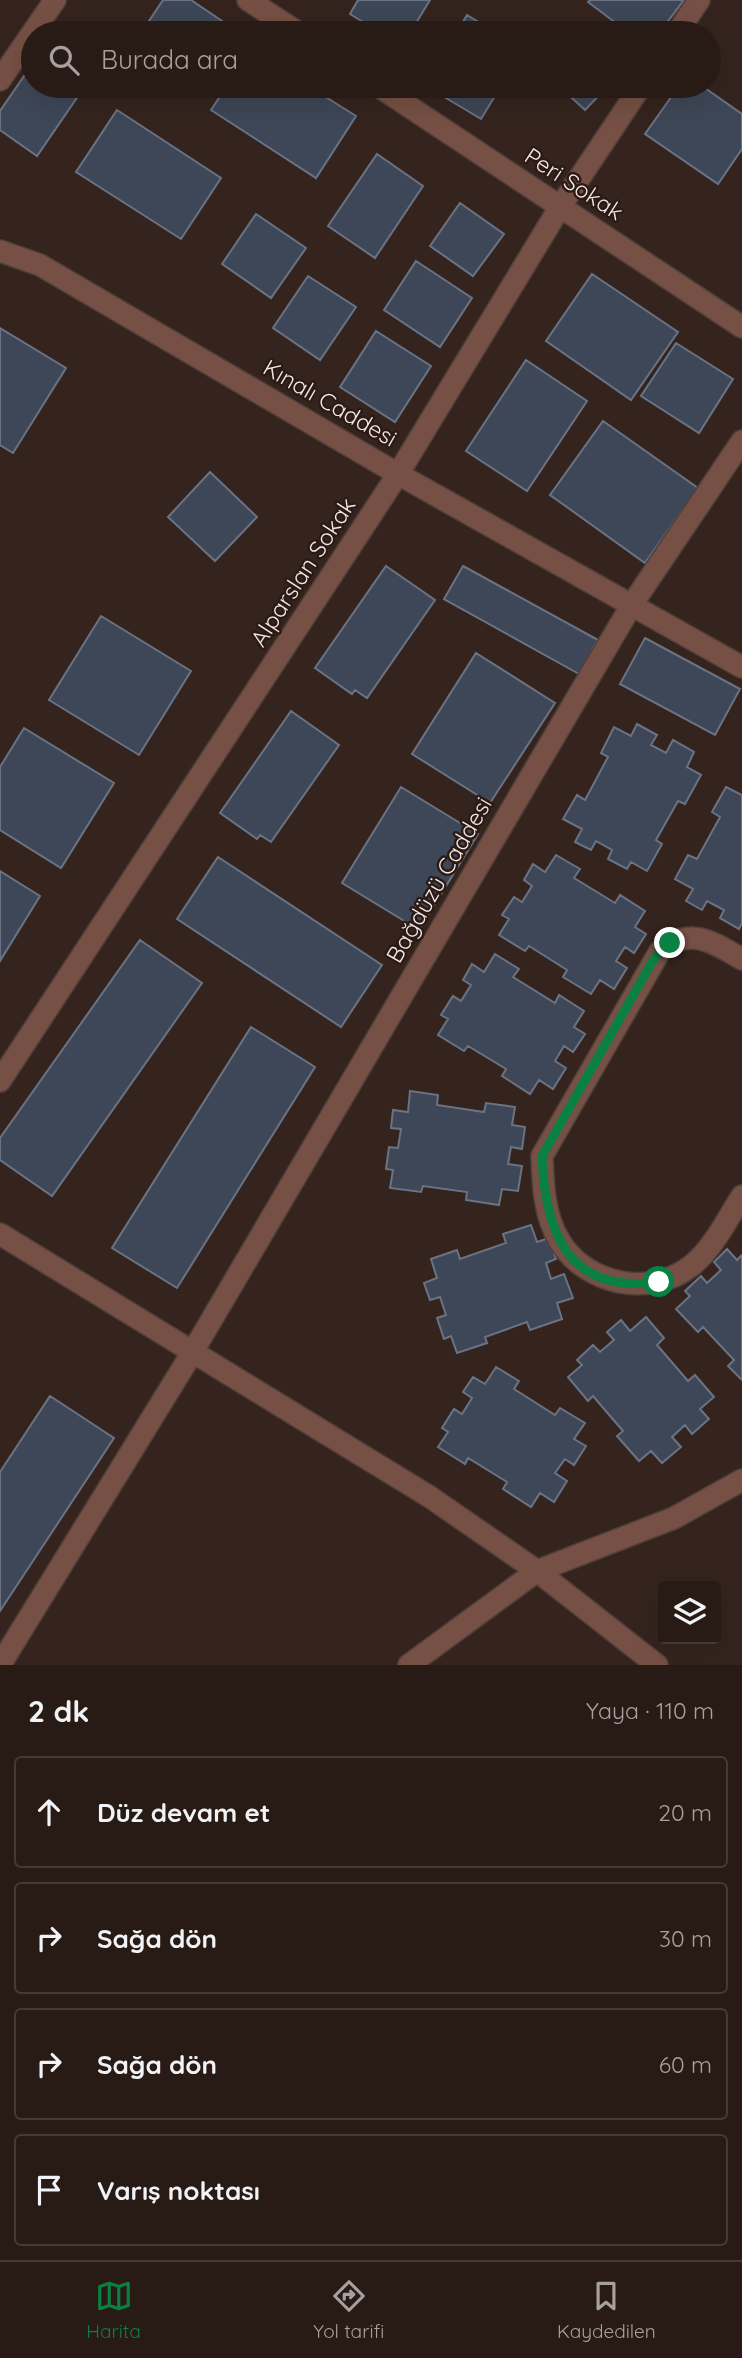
<!DOCTYPE html>
<html lang="tr">
<meta charset="utf-8">
<style>
:root{--surface:#281b16;--page:#342823;--text:#f1f3f6;--muted:#a5a1a1;--line:#443935;--accent:#0b8043}
body{margin:0;font-family:Quicksand,sans-serif;background:var(--page);color:var(--text)}
.controls{position:absolute;right:21px;bottom:21px;display:grid;overflow:hidden;border-radius:7px;box-shadow:0 7px 28px #0002}
.controls button{width:63px;height:63px;display:grid;place-items:center;padding:0;border:0;border-bottom:2px solid var(--line);background:var(--surface);color:var(--text);font:35px sans-serif}
.stop{position:absolute;width:21px;height:21px;margin:-16px;border:5px solid #0b8043;border-radius:50%;background:#fff}
.stop.end{background:#0b8043;border-color:#fff;box-shadow:0 2px 7px #0008}
.list{margin:0;padding:0;list-style:none}
h2{display:flex;justify-content:space-between;align-items:center;height:91px;margin:0;padding:0 28px;font-size:30px}
h2 small{font-size:23px;font-weight:400;color:var(--muted)}
.list li{display:grid;grid-template-columns:46px 1fr auto;gap:21px;align-items:center;box-sizing:border-box;height:112px;margin:0 14px 14px;padding:0 14px;border:2px solid var(--line);border-radius:7px}
.list b{display:block;font-size:26px;white-space:nowrap}
.list em{font-size:23px;font-style:normal;color:var(--muted)}
.icon{flex:none;width:38px;height:38px;fill:none;stroke:currentColor;stroke-width:2;stroke-linecap:round;stroke-linejoin:round}
.map{position:relative;flex:none;width:742px;height:1665px;overflow:hidden}
.search{position:absolute;background:var(--surface);box-shadow:0 7px 28px #0002;left:21px;right:21px;top:21px;height:77px;display:flex;align-items:center;gap:18px;box-sizing:border-box;padding:0 24px;border-radius:38px;color:var(--muted);font-size:26px}
.sheet{height:595px;background:var(--surface)}
nav{display:flex;justify-content:space-around;align-items:center;box-sizing:border-box;height:98px;border-top:2px solid var(--line);background:var(--surface);font-size:19px;color:var(--muted)}
nav a{display:grid;justify-items:center;gap:4px}
nav .on{color:var(--accent)}
.map>svg:first-child{display:block}
</style>
<div class="map">
<svg width="742" height="1665" viewBox="0 0 742 1665">
<rect width="100%" height="100%" fill="#35241e"/>
<!-- building -->
<path fill="#3e4757" stroke="#6a7384" stroke-width="2" d="M163,0H191L222,21L214,33H141Z
M358,0H430L410,33H381L350,14Z
M590,0H684L659,33H629L588,2Z
M467,15L497,33H456Z
M590,24L599,33H581Z
M33,63V86H85L37,156L0,130V111Z
M227,86H308L356,116L316,178L211,110Z
M426,86H501L481,119Z
M559,86H608L585,110Z
M679,86H702L742,114V149L718,184L645,134Z
M117,110L221,178L181,239L76,172Z
M377,154L423,186L375,258L328,226Z
M460,203L504,234L473,276L430,246Z
M256,214L306,248L271,298L222,264Z
M416,261L472,298L440,347L384,310Z
M592,274L678,332L631,400L546,341Z
M308,276L356,307L320,360L273,328Z
M0,328L66,368L13,453L0,445Z
M376,331L431,366L395,422L340,387Z
M676,343L733,379L699,433L641,396Z
M526,360L587,401L527,491L466,451Z
M603,421L698,488L645,563L550,495Z
M210,472L257,517L215,561L168,517Z
M386,566L435,600L367,698L355,690L352,694L315,668Z
M463,566L598,640L579,674L444,599Z
M101,616L191,671L139,755L49,700Z
M645,638L740,689L715,735L620,684Z
M476,653L555,703L490,803L412,754Z
M291,711L339,745L271,842L260,835L257,839L220,813Z
M637,724L657,735L651,745L666,753L673,740L694,752L687,767L701,775L685,804L678,801L656,840L662,844L647,871L631,862L627,869L608,859L612,850L596,841L591,850L575,842L582,829L563,819L577,795L585,800L608,757L601,753L614,727L631,736Z
M24,728L114,783L61,868L0,830V767Z
M401,787L478,834L419,930L342,883Z
M726,787L742,795V923L739,929L720,918L724,910L707,901L702,910L686,901L693,889L675,879L688,855L697,859L720,817L712,812Z
M556,855L580,869L574,878L615,903L620,895L645,911L635,927L646,934L634,953L625,947L616,961L627,968L614,989L600,980L591,994L563,977L567,970L529,946L525,951L499,935L509,919L502,915L514,897L522,902L532,886L524,880L533,864L545,872Z
M218,857L382,965L341,1027L177,919Z
M0,871L40,896L0,961Z
M140,940L202,983L52,1196L0,1160V1138Z
M495,954L519,969L513,977L555,1003L559,995L584,1011L574,1027L585,1034L573,1052L564,1046L555,1061L566,1068L553,1089L539,1080L530,1094L502,1076L506,1069L468,1046L464,1051L438,1035L448,1019L441,1015L453,996L461,1001L471,985L463,980L472,964L484,972Z
M251,1027L315,1067L177,1288L112,1248Z
M410,1091L438,1095L437,1105L484,1112L486,1103L515,1107L512,1125L525,1127L522,1149L511,1147L508,1164L522,1166L518,1191L502,1189L499,1205L466,1200L467,1192L423,1186L421,1192L390,1188L393,1170L386,1169L389,1147L398,1148L401,1129L391,1128L393,1110L408,1112Z
M531,1225L537,1242L549,1238L556,1259L546,1263L551,1279L564,1274L573,1298L557,1303L562,1319L530,1330L527,1322L485,1337L487,1343L457,1353L451,1336L444,1339L437,1318L446,1315L440,1297L430,1300L424,1283L437,1278L431,1259L457,1250L460,1259L506,1243L503,1234Z
M727,1249L737,1260L742,1255V1380L728,1366L734,1360L703,1327L698,1332L676,1309L690,1296L685,1291L701,1276L707,1283L721,1270L714,1262Z
M646,1317L664,1338L657,1345L688,1381L695,1375L714,1397L700,1409L709,1419L692,1434L685,1425L672,1437L681,1447L662,1463L651,1451L639,1461L617,1436L623,1431L593,1396L588,1401L568,1377L582,1365L577,1360L593,1345L600,1352L614,1340L607,1332L621,1320L630,1331Z
M496,1367L519,1381L514,1389L555,1415L560,1408L585,1423L574,1439L586,1446L574,1465L565,1459L555,1473L567,1481L554,1502L540,1493L531,1507L503,1489L507,1482L468,1458L465,1464L438,1447L448,1432L442,1428L454,1409L462,1414L472,1398L463,1392L473,1377L485,1384Z
M50,1396L114,1438L0,1611V1472Z"/>
<g fill="none" stroke-linecap="round" stroke-linejoin="round">
<defs>
<path id="minor" d="M248,0L299,33
M677,33L699,0
M0,80L55,0
M378,86L742,327
M0,251L40,265L398,474L742,667
M742,959C712,942 691,926 660,951L542,1156C543,1184 544,1215 559,1240C585,1285 650,1298 691,1266C713,1249 727,1219 742,1196
M0,1081L398,474L560,207L641,86
M0,1234L430,1497L537,1571L657,1665
M0,1665L192,1353L631,606L742,441
M409,1665L537,1571L674,1518L742,1480"/>
</defs>
<!-- minor casing -->
<use href="#minor" stroke="#503f3a" stroke-width="24"/>
<!-- minor -->
<use href="#minor" stroke="#765044" stroke-width="21"/>
</g>
<g fill="none" stroke-linecap="round" stroke-linejoin="round">
<!-- route -->
<path stroke="#0b8043" stroke-width="9" d="M659,1282C568,1295 545,1232 542,1156L652,962L660,951L670,943"/>
</g>
<g text-anchor="middle" stroke-width="5" stroke-linejoin="round" paint-order="stroke">
<!-- street labels -->
<g font-size="23" fill="#f4e8e4" stroke="#2b1a15">
<text transform="translate(574 184) rotate(33)" y="8">Peri Sokak</text>
<text transform="translate(330 403) rotate(30)" y="8">Kınalı Caddesi</text>
<text transform="translate(303 572) rotate(-57)" y="8">Alparslan Sokak</text>
<text transform="translate(439 880) rotate(-60)" y="8">Bağdüzü Caddesi</text>
</g>
</g>
</svg>
<div class="controls">
<button><svg class="icon" aria-label="layers" viewBox="0 0 24 24"><path d="M12 4l9 5-9 5-9-5zM3 14l9 5 9-5"/></svg></button>
</div>
<div class="stop" style="left:659px;top:1282px"></div>
<div class="stop end" style="left:670px;top:943px"></div>
<div class="search"><svg class="icon" aria-label="search" viewBox="0 0 24 24"><circle cx="10" cy="10" r="6"/><path d="M15 15l6 6"/></svg>Burada ara</div>
</div>
<section class="sheet">
<h2>2 dk<small>Yaya · 110 m</small></h2>
<ul class="list">
<li><svg class="icon" aria-label="ahead" viewBox="0 0 24 24"><path d="M12 20V5M6 11l6-6 6 6"/></svg><div><b>Düz devam et</b></div><em>20 m</em></li>
<li><svg class="icon" aria-label="right" viewBox="0 0 24 24"><path d="M7 20v-9h11M14 6l5 5-5 5"/></svg><div><b>Sağa dön</b></div><em>30 m</em></li>
<li><svg class="icon" aria-label="right" viewBox="0 0 24 24"><path d="M7 20v-9h11M14 6l5 5-5 5"/></svg><div><b>Sağa dön</b></div><em>60 m</em></li>
<li><svg class="icon" aria-label="arrive" viewBox="0 0 24 24"><path d="M6 21V4h12l-3 4 3 4H6"/></svg><div><b>Varış noktası</b></div></li>
</ul>
</section>
<nav>
<a class="on"><svg class="icon" aria-label="map" viewBox="0 0 24 24"><path d="M3 6l6-2 6 2 6-2v14l-6 2-6-2-6 2zM9 4v14M15 6v14"/></svg>Harita</a>
<a><svg class="icon" aria-label="directions" viewBox="0 0 24 24"><path d="M12 3l9 9-9 9-9-9zM9 14v-3h6M13 9l2 2-2 2"/></svg>Yol tarifi</a>
<a><svg class="icon" aria-label="saved" viewBox="0 0 24 24"><path d="M7 4h10v16l-5-4-5 4z"/></svg>Kaydedilen</a>
</nav>
